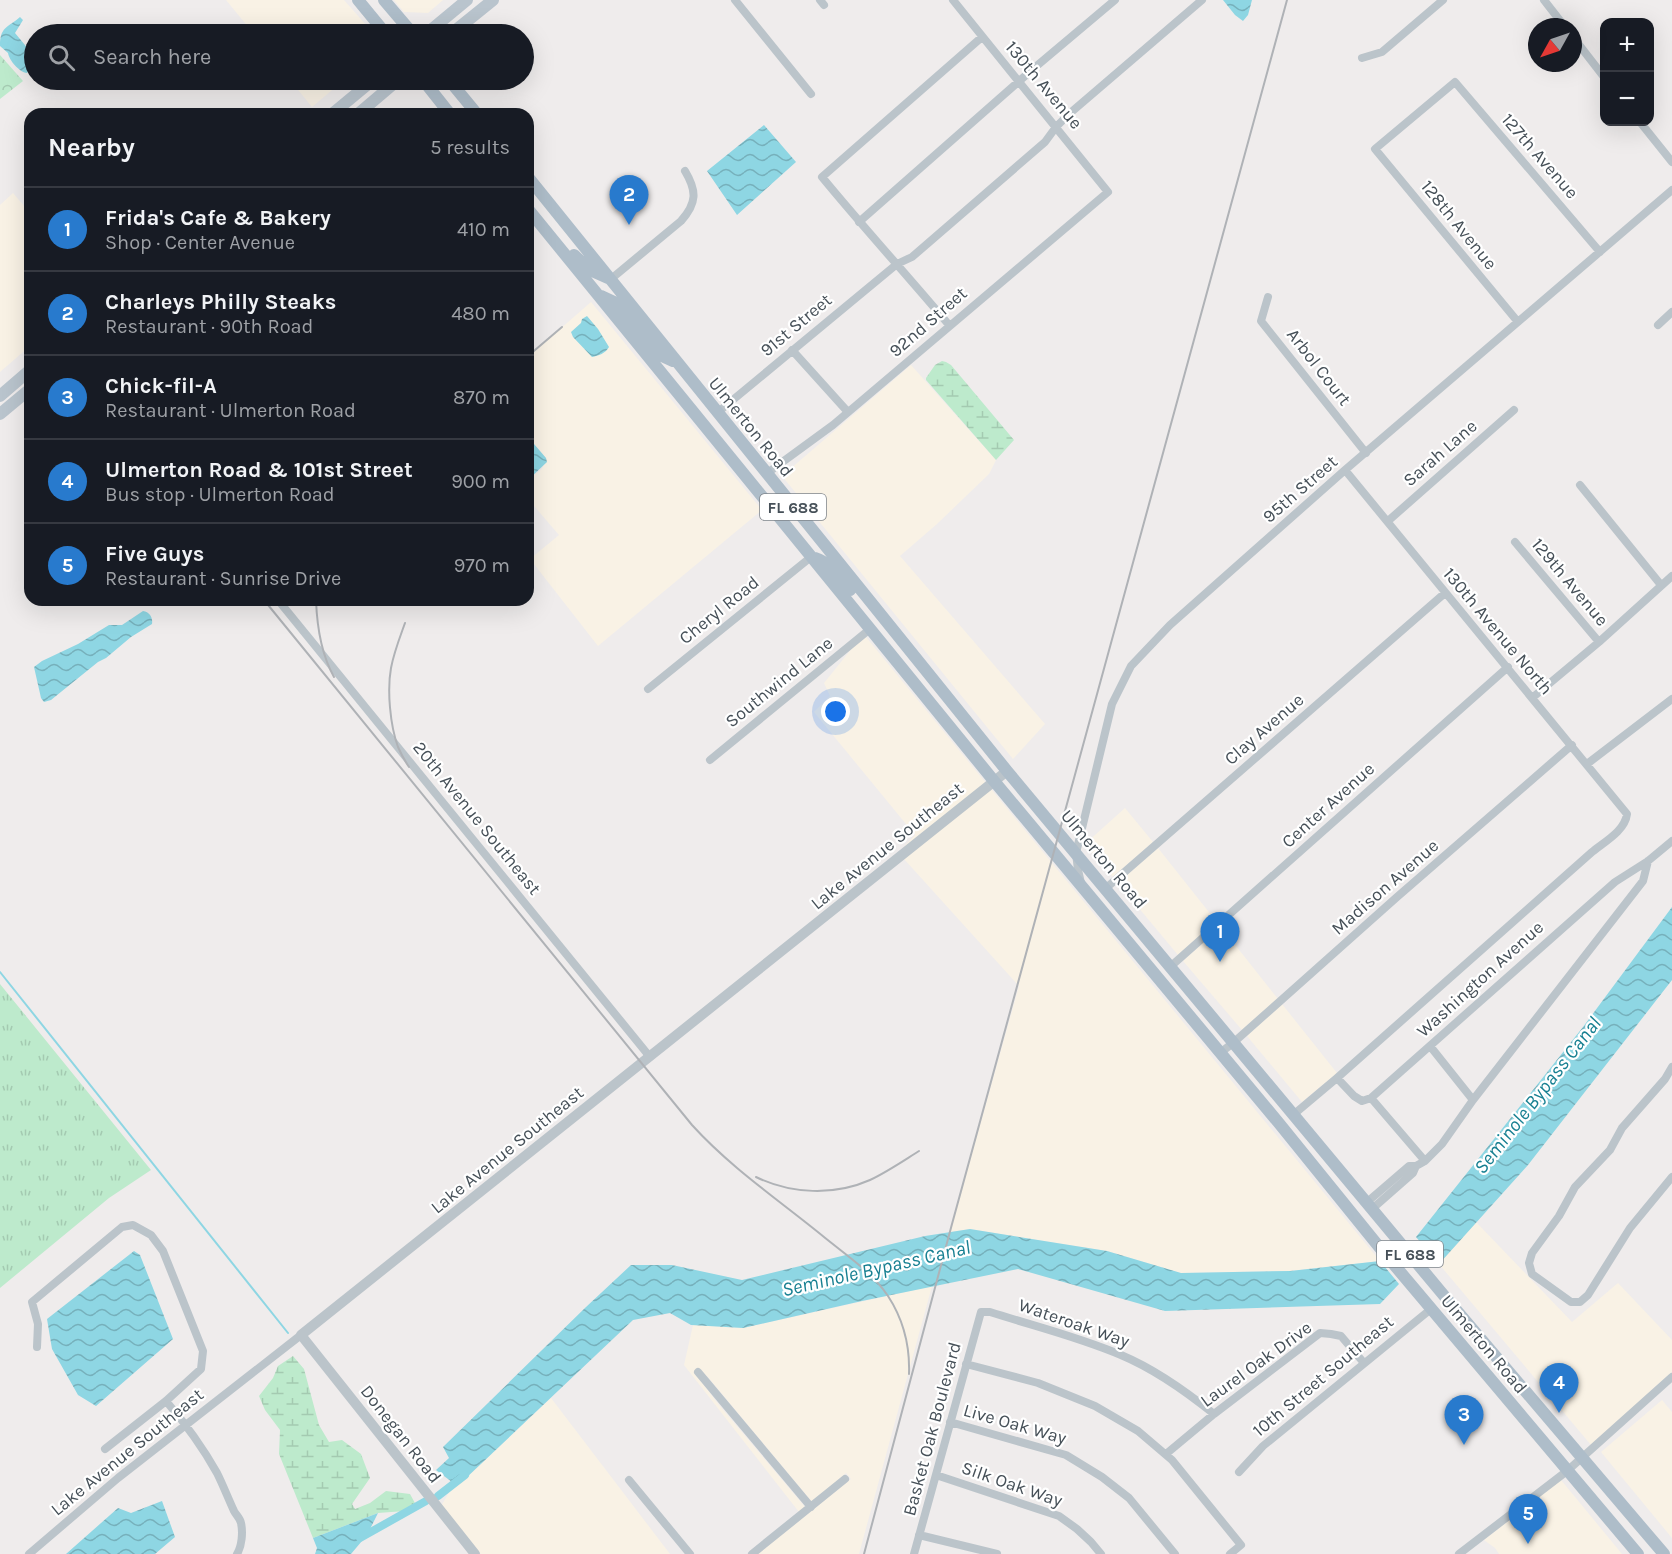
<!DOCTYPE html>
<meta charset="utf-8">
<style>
:root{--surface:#171b24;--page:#242831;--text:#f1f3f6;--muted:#9ea1a6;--line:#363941;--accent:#287acd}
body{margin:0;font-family:Karla,sans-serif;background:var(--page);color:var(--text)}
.controls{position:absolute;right:18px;top:18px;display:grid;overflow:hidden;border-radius:12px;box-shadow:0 6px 24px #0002}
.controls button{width:54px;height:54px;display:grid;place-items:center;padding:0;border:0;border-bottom:2px solid var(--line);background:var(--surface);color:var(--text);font:30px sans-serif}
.compass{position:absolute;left:1528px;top:18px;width:54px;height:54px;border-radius:50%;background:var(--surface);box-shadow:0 6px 24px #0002;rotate:230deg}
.you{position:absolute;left:836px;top:712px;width:21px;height:21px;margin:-15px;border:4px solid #fff;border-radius:50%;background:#1a73e8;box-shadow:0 0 0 9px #1a73e833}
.badge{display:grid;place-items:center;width:39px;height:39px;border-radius:50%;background:var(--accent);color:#fff;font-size:20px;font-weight:700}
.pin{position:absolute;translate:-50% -50px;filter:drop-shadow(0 2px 3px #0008)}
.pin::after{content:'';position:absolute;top:32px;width:21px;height:18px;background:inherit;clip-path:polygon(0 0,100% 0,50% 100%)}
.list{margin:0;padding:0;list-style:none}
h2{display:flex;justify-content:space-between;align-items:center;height:78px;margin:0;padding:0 24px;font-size:26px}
h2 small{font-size:20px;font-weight:400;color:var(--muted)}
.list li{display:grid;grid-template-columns:39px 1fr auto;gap:18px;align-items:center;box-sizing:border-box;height:84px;padding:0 24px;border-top:2px solid var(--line)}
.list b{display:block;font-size:22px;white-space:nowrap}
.list p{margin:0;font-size:20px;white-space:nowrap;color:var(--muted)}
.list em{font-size:20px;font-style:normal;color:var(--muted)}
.icon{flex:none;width:33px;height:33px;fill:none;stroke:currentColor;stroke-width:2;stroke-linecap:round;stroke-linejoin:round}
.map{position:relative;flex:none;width:1672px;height:1554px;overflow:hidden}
.search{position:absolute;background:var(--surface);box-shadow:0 6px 24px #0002;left:24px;top:24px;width:510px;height:66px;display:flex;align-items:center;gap:15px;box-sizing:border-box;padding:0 21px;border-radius:33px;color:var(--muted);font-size:22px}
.panel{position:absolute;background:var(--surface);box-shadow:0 6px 24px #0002;left:24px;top:108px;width:510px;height:498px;border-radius:18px}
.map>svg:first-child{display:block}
</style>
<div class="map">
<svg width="1672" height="1554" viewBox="0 0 1672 1554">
<defs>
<pattern id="grass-tufts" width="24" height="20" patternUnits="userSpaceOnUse" patternTransform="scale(1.5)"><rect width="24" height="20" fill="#bdeacc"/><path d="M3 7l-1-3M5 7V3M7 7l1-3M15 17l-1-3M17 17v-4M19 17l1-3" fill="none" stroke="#a4cab1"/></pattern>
<pattern id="forest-crowns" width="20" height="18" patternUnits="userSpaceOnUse" patternTransform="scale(1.5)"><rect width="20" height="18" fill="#bdeacc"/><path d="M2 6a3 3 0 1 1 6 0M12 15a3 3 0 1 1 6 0" fill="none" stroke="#a4cab1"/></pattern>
<pattern id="wetland-marsh" width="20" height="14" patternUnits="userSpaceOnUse" patternTransform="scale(1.5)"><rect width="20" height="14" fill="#bdeacc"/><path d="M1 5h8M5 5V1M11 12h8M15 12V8" fill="none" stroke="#a4cab1"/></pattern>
<pattern id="water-waves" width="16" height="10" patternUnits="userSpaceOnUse" patternTransform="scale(1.5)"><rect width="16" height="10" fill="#8ed6e3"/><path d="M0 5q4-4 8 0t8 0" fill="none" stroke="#76b0bb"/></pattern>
</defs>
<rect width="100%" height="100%" fill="#efecec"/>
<!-- commercial -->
<path fill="#f9f2e5" d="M226,0H344L374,34H254Z
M394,0H443L428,13L404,12Z
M290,80H344L312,107Z
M13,193L30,213V346L0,372V205Z
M591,302L762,510L598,646L530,559L559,535L528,499V480L542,469L546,458L528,437V357Z
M911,365L996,460L989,474L937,524L900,556L1045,724L1013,759L782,476Z
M866,637L986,783L898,853L915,835L814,712L830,696L824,683L853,647Z
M991,789L1380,1261L1290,1271L1181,1273L1107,1251L970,1229L950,1232L1019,986L904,859Z
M1125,808L1153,842L1113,877L1085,844Z
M1158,848L1216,921L1178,955L1118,883Z
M1221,927L1278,999L1242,1030L1183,961Z
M1282,1004L1337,1073L1302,1102L1247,1036Z
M1476,1222L1572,1322L1618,1283L1672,1340V1372L1591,1445L1439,1264Z
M932,1286L859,1554H758L851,1479L846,1473L812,1502L707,1376L701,1381L719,1405L805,1507L799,1512L684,1365L693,1325L743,1328Z
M551,1398L670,1554H481L441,1506L456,1481L465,1479Z
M1662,1400L1672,1412V1538L1601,1452Z
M1561,1480L1622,1554H1499L1495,1548L1484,1540Z"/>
<!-- grass -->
<path fill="url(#grass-tufts)" d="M0,984L151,1170L109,1198L0,1288Z"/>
<!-- forest -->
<path fill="url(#forest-crowns)" d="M0,55L23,81L0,99Z"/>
<!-- wetland -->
<path fill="url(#wetland-marsh)" d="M942,361L946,362L951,365L1014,440L996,460L926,380V378L935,365Z
M293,1356L304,1369L319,1425L329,1442L342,1440L361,1454L370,1478L352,1504L355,1509L370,1503L386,1491L410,1494L416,1505L405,1511L378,1513L313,1538L279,1454L280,1430L265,1410L259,1396L273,1378L278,1366Z"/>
<!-- water -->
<path fill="url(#water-waves)" d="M1223,0H1252L1248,15L1243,21L1235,15Z
M20,17L23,20L15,33L34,56V67L30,68L27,73C19,72 9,60 8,53L0,46C0,27 7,28 20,17Z
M764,125L796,162L737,215L707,171Z
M587,316L598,329L609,347C606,353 598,356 592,357L573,337L571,332L581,323L582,319Z
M528,437L546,458L547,462L528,480Z
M143,611C150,612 153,618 152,624L131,637L106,658L98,662L51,700L44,702L41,698L34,667L42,661L78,644L109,625H122Z
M1672,907V980L1528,1165L1439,1264L1416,1237L1583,1027Z
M970,1229L1107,1251L1181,1273L1290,1271L1380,1261L1399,1284L1380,1304L1165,1311L1018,1269L862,1301L743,1328L691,1325L670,1313L633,1320L465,1479L452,1482L436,1470L449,1458L443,1447L586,1307L631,1265H672L742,1280L925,1236Z
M134,1251L140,1255L173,1339L96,1406L78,1395L52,1349L47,1319Z
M162,1501L175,1537L155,1554H66L118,1508L131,1513Z
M378,1513L367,1535L351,1554H315L317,1548L313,1538Z"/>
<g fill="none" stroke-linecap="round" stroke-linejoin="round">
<!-- stream -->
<path stroke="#8ed6e3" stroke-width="2" d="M0,972L288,1333"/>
<!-- canal -->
<path stroke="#8ed6e3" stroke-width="8" d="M438,1496L465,1475
M360,1538L426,1501"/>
<!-- minor -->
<path stroke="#bbc4ca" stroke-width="8" d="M735,0L811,94
M820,0L824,5
M1544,0L1565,27
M1573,37L1604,77
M1362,58L1382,52L1443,0
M1640,122L1672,162
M859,222L1033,69L1115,0
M611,279L681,221C697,203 697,191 685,171
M1268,297L1261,321L1366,453
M1518,322L1375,149L1455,82L1600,252
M949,325C907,275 863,227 822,177L982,37
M1658,325L1672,312
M792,350L847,411
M717,413L897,264L912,257L1045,142L1056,127L1069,114L1202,0
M766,474L833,425L1108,192L953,0
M1580,485L1661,585
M1388,521L1514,410
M1515,542L1599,642
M278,600L650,1057
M648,689L811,557
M1532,698L1599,642L1672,576
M710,760L870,629
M1587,764L1672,699
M1081,883L1078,870L1076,853L1112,704L1131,666L1170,625L1345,470L1672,190
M1105,889L1445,593
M1170,967L1508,667
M1430,1046L1473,1100
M1220,1053L1233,1043L1397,897L1572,745
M1672,1067L1665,1079L1622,1128L1610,1150L1575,1187L1559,1216L1532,1253L1529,1263L1532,1274L1571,1302H1580L1588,1295L1630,1228L1672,1177
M1337,1078L1354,1096L1362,1101L1371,1098L1615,882L1648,861L1672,841
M1371,1098L1425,1161
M1293,1115L1337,1078L1592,852C1604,842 1625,831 1627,814L1345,470
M1366,1203L1409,1166H1416L1425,1161L1442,1144L1473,1100L1643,881L1648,861
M1372,1209L1413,1173L1416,1166
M37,1347L38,1324L32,1302L122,1227L133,1225L151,1235L163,1251L203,1351L201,1369L166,1401L105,1449
M966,1364L1038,1383L1095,1406L1138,1431L1172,1460L1241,1545L1230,1554
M698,1372L811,1507
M166,1401C185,1423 203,1448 217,1473C223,1485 228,1498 234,1511C236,1515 240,1518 241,1523C243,1532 242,1546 237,1554
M950,1422L1066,1455L1102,1477L1129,1498L1175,1554
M1166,1454L1214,1414L1320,1333L1331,1334L1341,1336L1364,1363
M1239,1472L1263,1446L1431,1309
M936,1475L1059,1516L1077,1529L1091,1542L1101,1554
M629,1480L690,1554
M919,1535L997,1554
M29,1554L118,1478L301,1335
M752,1554L845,1479
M914,1554L981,1312H990C1034,1326 1079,1337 1121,1355C1152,1368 1188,1393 1214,1414
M1459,1554L1567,1471L1672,1377"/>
<!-- tertiary -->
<path stroke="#bbc4ca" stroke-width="10" d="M475,1554L301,1335L1007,771"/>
<!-- secondary -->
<path stroke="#b9c4cd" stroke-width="12" d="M426,34L467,0
M451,34L493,0
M332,114L373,80
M358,114L398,80
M0,396L30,370
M0,414L30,389"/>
<!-- primary -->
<path stroke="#aebdc9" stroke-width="12" d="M358,0L386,34
M384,0L413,34
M423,80L450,114
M449,80L477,114
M528,177L1007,771L1446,1298L1664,1554
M528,209L994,781L1278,1122L1380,1248L1638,1554
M574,255L590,270L608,278
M601,296L616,303L660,355L673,361
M815,558C831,563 839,578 850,590"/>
<!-- rail -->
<path stroke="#afb2b6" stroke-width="2" d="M528,356L562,327
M264,600L692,1125C731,1168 780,1201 824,1237C846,1255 872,1272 888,1296C903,1319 910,1347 909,1374
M316,600C317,627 321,654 334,677
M405,623C400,637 394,652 391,668C387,690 390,725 398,747C401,754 405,761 409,767
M756,1177C791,1194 834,1196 870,1180C887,1172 903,1161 919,1151
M864,1554L952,1224L1287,0"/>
</g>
<g text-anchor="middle" stroke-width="4.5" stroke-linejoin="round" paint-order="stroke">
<!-- shield labels -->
<g fill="#fff" stroke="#7e848a" stroke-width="1.5">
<rect x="760" y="494" width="66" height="26" rx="4.5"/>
<rect x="1377" y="1241" width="66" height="26" rx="4.5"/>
</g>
<g font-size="16" font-weight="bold" fill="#465058">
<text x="793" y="513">FL 688</text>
<text x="1410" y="1260">FL 688</text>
</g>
<!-- street labels -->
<g font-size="18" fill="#465058" stroke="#fff">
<text transform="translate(1044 85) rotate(50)" y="6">130th Avenue</text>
<text transform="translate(1540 156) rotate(49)" y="6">127th Avenue</text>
<text transform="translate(1459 225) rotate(51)" y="6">128th Avenue</text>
<text transform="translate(928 322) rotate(-41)" y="6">92nd Street</text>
<text transform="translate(796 325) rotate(-40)" y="6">91st Street</text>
<text transform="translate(1319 367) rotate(52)" y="6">Arbol Court</text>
<text transform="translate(751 427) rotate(51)" y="6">Ulmerton Road</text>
<text transform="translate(1440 453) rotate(-41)" y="6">Sarah Lane</text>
<text transform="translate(1300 489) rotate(-41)" y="6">95th Street</text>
<text transform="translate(1570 582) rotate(50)" y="6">129th Avenue</text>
<text transform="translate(719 610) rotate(-39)" y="6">Cheryl Road</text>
<text transform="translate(1498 631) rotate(50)" y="6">130th Avenue North</text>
<text transform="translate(779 682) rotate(-39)" y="6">Southwind Lane</text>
<text transform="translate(1264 729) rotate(-41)" y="6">Clay Avenue</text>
<text transform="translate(1328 805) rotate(-42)" y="6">Center Avenue</text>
<text transform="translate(477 818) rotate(51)" y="6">20th Avenue Southeast</text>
<text transform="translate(887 846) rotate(-39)" y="6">Lake Avenue Southeast</text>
<text transform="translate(1104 859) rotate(50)" y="6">Ulmerton Road</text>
<text transform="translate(1385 887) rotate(-41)" y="6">Madison Avenue</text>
<text transform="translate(1480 979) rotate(-42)" y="6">Washington Avenue</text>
<text transform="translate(507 1150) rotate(-39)" y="6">Lake Avenue Southeast</text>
<text transform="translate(1074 1323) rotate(19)" y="6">Wateroak Way</text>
<text transform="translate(1484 1344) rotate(50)" y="6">Ulmerton Road</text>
<text transform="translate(1256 1364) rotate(-36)" y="6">Laurel Oak Drive</text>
<text transform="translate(1323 1376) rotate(-40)" y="6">10th Street Southeast</text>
<text transform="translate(1015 1424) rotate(16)" y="6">Live Oak Way</text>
<text transform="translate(932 1429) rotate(-75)" y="6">Basket Oak Boulevard</text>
<text transform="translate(401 1434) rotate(52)" y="6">Donegan Road</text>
<text transform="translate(127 1452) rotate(-39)" y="6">Lake Avenue Southeast</text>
<text transform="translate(1012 1484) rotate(19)" y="6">Silk Oak Way</text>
</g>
<!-- water labels -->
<g font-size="20" font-style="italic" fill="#188092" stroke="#fff">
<text transform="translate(1537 1095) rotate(-52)" y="7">Seminole Bypass Canal</text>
<text transform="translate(876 1268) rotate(-13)" y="7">Seminole Bypass Canal</text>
</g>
</g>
</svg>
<div class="controls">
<button>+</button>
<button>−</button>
</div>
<svg class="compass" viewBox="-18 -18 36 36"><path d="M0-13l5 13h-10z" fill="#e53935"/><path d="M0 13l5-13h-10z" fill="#9ea1a6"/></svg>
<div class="you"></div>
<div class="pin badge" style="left:1220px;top:962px">1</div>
<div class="pin badge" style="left:629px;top:225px">2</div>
<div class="pin badge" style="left:1464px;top:1445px">3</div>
<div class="pin badge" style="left:1559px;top:1413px">4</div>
<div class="pin badge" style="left:1528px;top:1544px">5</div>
<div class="search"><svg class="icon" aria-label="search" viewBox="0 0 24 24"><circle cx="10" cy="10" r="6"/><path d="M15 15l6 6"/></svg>Search here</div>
<section class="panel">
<h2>Nearby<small>5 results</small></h2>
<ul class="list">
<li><span class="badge">1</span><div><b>Frida's Cafe &amp; Bakery</b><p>Shop · Center Avenue</p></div><em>410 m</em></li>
<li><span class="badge">2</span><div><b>Charleys Philly Steaks</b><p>Restaurant · 90th Road</p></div><em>480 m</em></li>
<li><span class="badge">3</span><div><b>Chick-fil-A</b><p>Restaurant · Ulmerton Road</p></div><em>870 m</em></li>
<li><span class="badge">4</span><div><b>Ulmerton Road &amp; 101st Street</b><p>Bus stop · Ulmerton Road</p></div><em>900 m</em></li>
<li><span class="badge">5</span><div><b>Five Guys</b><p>Restaurant · Sunrise Drive</p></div><em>970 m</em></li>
</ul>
</section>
</div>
